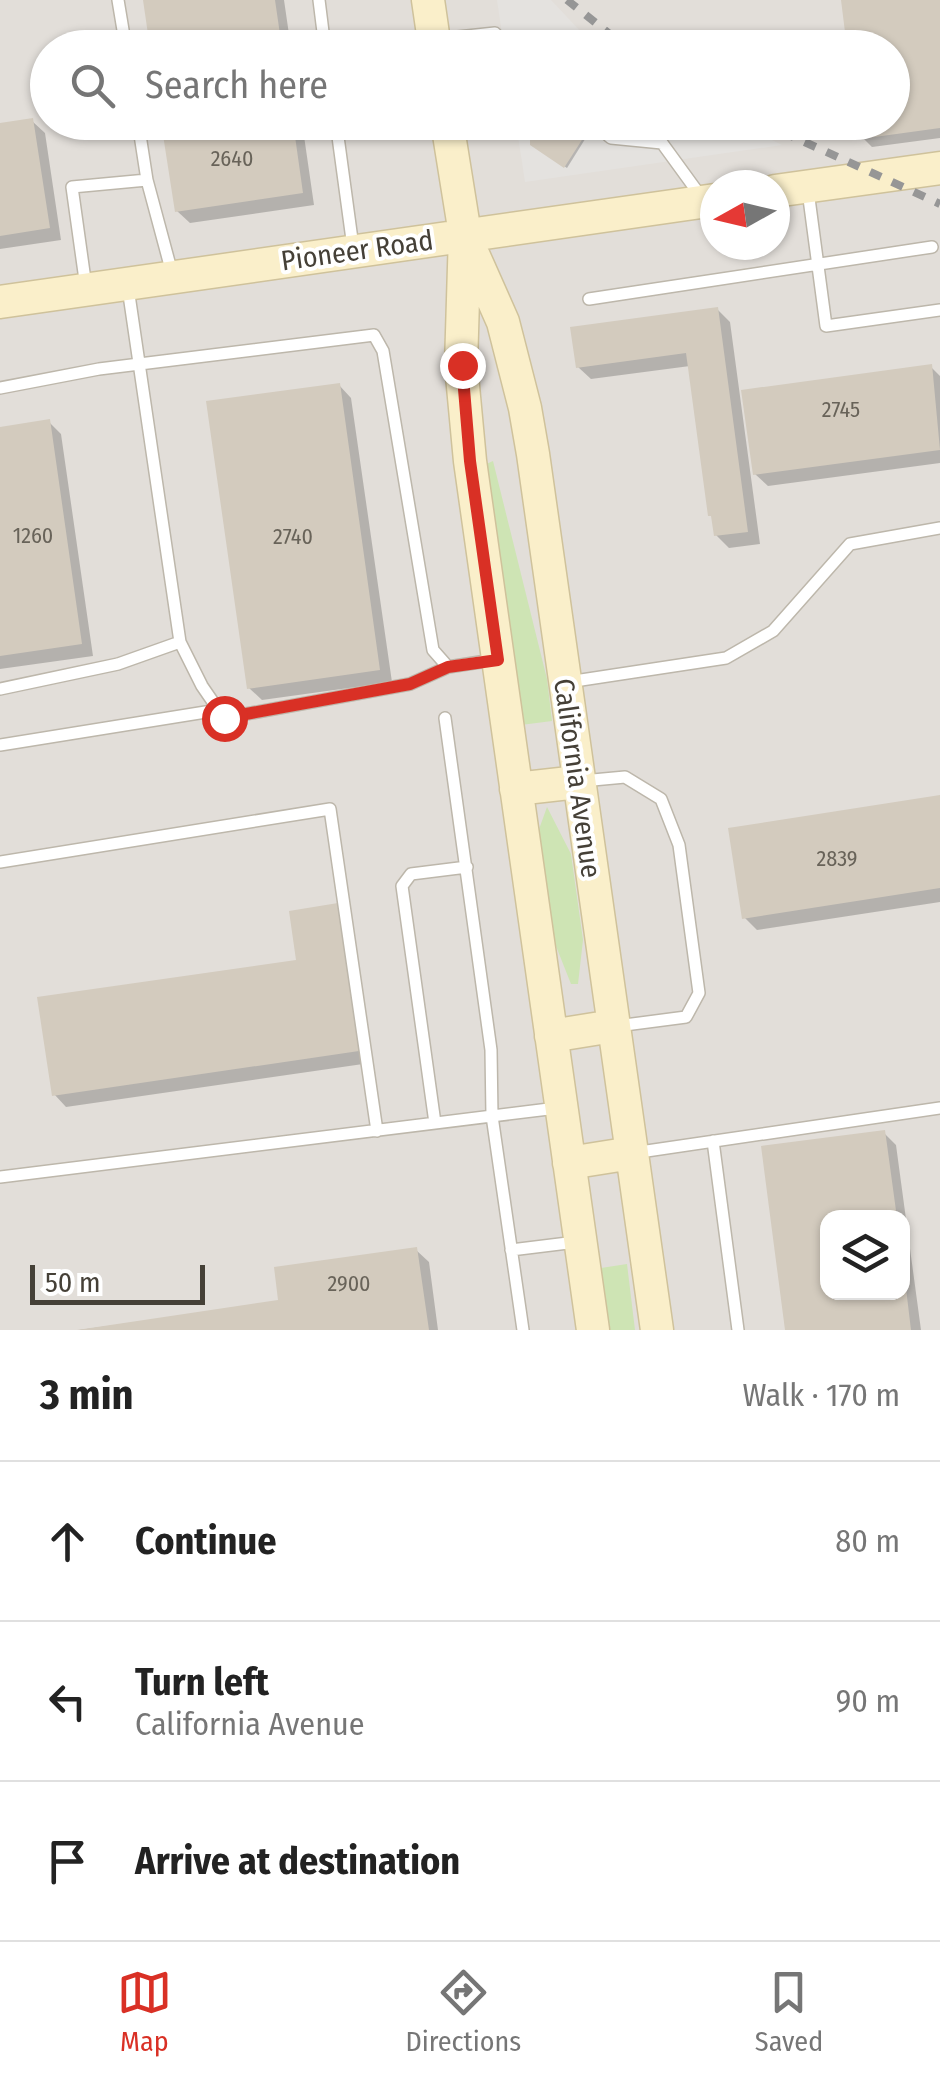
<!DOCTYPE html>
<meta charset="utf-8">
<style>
:root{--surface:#fff;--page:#f6f6f6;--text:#222;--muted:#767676;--line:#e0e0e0;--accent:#d93025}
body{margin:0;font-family:"Fira Sans Condensed",sans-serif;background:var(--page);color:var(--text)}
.controls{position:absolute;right:30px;bottom:30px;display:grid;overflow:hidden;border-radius:20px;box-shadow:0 2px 8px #0004}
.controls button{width:90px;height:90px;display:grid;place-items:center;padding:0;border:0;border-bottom:2px solid var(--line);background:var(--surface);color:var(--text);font:50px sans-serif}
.compass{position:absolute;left:700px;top:170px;width:90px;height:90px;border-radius:50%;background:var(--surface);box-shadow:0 2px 8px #0004;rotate:262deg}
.scale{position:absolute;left:30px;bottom:25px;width:175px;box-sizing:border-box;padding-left:10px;border:5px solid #454037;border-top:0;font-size:28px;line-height:35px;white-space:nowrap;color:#454037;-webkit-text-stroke:8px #fff;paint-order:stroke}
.stop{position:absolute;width:30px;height:30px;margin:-22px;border:8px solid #d93025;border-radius:50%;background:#fff}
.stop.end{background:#d93025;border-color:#fff;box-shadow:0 2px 10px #0008}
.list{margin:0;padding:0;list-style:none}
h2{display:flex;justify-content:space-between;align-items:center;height:130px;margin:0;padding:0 40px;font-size:42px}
h2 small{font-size:32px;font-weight:400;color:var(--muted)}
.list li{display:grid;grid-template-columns:65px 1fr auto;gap:30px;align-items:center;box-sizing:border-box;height:160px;padding:0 40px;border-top:2px solid var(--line)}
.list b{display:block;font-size:38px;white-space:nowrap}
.list p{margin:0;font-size:32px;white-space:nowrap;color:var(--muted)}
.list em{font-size:32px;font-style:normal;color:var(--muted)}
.icon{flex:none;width:55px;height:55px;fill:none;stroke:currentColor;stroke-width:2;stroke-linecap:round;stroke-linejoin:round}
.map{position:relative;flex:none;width:940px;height:1330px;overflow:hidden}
.search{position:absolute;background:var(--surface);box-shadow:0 2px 8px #0004;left:30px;right:30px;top:30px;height:110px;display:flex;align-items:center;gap:25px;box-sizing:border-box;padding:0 35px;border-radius:55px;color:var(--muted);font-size:38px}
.sheet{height:610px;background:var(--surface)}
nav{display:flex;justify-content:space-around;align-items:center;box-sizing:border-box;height:140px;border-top:2px solid var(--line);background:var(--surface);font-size:28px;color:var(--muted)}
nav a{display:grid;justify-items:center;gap:5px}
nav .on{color:var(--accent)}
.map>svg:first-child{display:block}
</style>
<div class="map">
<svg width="940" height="1330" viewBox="0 0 940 1330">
<rect width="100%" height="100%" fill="#f3efe8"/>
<!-- industrial -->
<path fill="#e2ded9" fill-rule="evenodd" d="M0,0H940V1330H0ZM48,48H892V122H48ZM715,185H775V245H715ZM828,1218H902V1292H828Z"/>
<!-- green -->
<path fill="#cee4b4" d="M493,461L547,679L552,721L521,725L484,465Z
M547,807L571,854L583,940L578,984H571L552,936L538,832Z
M627,1264L635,1330H608L601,1268Z"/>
<!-- parking -->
<path fill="#e4e2df" d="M497,0H551L582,33L604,47H504Z
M516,123H737L782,145L525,182Z"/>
<!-- shadow -->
<path fill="#0003" fill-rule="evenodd" d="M146,0H284L291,48H153Z
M843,0H940V138L872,147L863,138L892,122V48Z
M32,121L45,133L61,240L0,249V126Z
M164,122H302L314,205L190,223L177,211Z
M533,122H568L587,136L567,168L532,144L530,126Z
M717,309L730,322L760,544L729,548L716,535L690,366L591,379L578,367Z
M931,367L940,376V463L768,486L755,474Z
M339,385L351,398L392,682L262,700L249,688Z
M49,422L61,434L93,656L0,669V429Z
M940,798V902L757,930L745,918Z
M337,906L349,919L370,1063L66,1107L54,1094L299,962Z
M884,1133L896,1145L921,1330H788L764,1148ZM828,1218H902V1292H828Z
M416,1250L429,1262L438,1330H79L281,1302Z"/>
<!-- building -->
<path fill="#d3cbbe" d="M143,0H275L282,48H150Z
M841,0H940V128L860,139L858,122H892V48H847Z
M571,31L593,48H559Z
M33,118L50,228L0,236V123Z
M161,122H293L303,193L175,212Z
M530,122H573L587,132L564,168L530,145Z
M718,307L748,532L714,536L711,516H708L686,353L576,368L570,327Z
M932,364L940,450L753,475L741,390Z
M340,383L380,670L247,689L206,401Z
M50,419L82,644L0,656V427Z
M940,795V888L742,919L728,828Z
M338,903L359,1051L52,1096L37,997L296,960L289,911Z
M885,1130L897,1218H828V1292H902L905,1280L911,1330H785L761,1146Z
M417,1247L429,1330H77L278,1300L274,1267Z"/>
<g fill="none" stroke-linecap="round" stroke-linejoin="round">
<defs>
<path id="lane" d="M118,0L126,48
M319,0L325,48
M439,39L495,33L507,48
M138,122L147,180L172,273
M336,122L353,247
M592,122L611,138L662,143L702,198
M808,191L826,326L940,310
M86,287L72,187L147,180
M128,288L180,642L202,686L224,718L410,684L448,667
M589,299L932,247
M0,388L99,369L374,335L383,351L433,650L448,667L493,660
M568,682L726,658L773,631L850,544L940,528
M0,689L118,664L180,642
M445,718L491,1050L492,1116L523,1330
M0,745L218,710
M582,781L625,777L661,799L679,845L699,993L686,1017L617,1026
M0,862L330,809L377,1131
M435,1123L402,886L411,874L467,867
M713,1141L738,1330
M633,1153L940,1108
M0,1177L557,1108
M511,1250L576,1242"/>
<path id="secondary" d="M428,0L435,48
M447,122L465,234L461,365L470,461L593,1330
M775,191L940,168
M468,243L503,322L525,408L533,454L657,1330
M0,302L715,200
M516,789L578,782
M551,1036L613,1026
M569,1163L632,1153"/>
</defs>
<!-- lane casing -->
<use href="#lane" stroke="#bdb7ab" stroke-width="14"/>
<!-- secondary casing -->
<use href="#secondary" stroke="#cfc29b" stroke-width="35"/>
<!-- lane -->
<use href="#lane" stroke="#fff" stroke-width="11"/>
<!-- secondary -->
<use href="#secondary" stroke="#faefca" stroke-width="32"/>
<!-- rail -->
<path stroke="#969696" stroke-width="8" stroke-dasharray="12 12" stroke-linecap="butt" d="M567,0L627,48
M761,122L940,204"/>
</g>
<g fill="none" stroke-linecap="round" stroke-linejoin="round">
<!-- route -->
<path stroke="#d93025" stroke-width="12" d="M224,718L410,684L448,667L498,660L470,461L462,365"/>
</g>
<g text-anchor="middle" stroke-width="8" stroke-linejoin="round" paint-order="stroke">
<!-- number labels -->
<g font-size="22" fill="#686359">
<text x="232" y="166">2640</text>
<text x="841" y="417">2745</text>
<text x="33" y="543">1260</text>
<text x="293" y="544">2740</text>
<text x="837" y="866">2839</text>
<text x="349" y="1291">2900</text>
</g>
<!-- street labels -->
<g font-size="28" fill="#454037" stroke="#fff">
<text transform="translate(357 250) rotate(-8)" y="10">Pioneer Road</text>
<text transform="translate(578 778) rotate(82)" y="10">California Avenue</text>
</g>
</g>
</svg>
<div class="controls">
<button><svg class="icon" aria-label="layers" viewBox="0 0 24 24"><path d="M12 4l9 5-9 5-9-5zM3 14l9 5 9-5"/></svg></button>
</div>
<svg class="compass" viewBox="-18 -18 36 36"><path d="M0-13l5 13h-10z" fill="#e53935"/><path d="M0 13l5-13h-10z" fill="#767676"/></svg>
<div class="scale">50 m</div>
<div class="stop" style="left:224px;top:718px"></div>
<div class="stop end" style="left:462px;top:365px"></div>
<div class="search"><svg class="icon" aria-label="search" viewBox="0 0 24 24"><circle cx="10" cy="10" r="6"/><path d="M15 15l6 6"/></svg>Search here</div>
</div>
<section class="sheet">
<h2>3 min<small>Walk · 170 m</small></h2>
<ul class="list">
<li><svg class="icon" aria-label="ahead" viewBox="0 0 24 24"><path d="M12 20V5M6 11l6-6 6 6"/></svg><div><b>Continue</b></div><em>80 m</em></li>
<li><svg class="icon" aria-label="left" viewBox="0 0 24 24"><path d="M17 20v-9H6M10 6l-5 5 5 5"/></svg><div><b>Turn left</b><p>California Avenue</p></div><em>90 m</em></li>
<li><svg class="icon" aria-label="arrive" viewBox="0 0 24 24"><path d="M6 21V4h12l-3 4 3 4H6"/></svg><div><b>Arrive at destination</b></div></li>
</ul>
</section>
<nav>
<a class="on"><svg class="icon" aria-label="map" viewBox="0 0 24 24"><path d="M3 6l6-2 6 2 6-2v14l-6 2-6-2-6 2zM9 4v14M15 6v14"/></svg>Map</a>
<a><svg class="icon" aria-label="directions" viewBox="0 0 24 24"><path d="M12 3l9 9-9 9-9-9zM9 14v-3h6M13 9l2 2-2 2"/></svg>Directions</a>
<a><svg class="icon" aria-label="saved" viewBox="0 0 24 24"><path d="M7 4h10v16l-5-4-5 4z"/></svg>Saved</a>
</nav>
